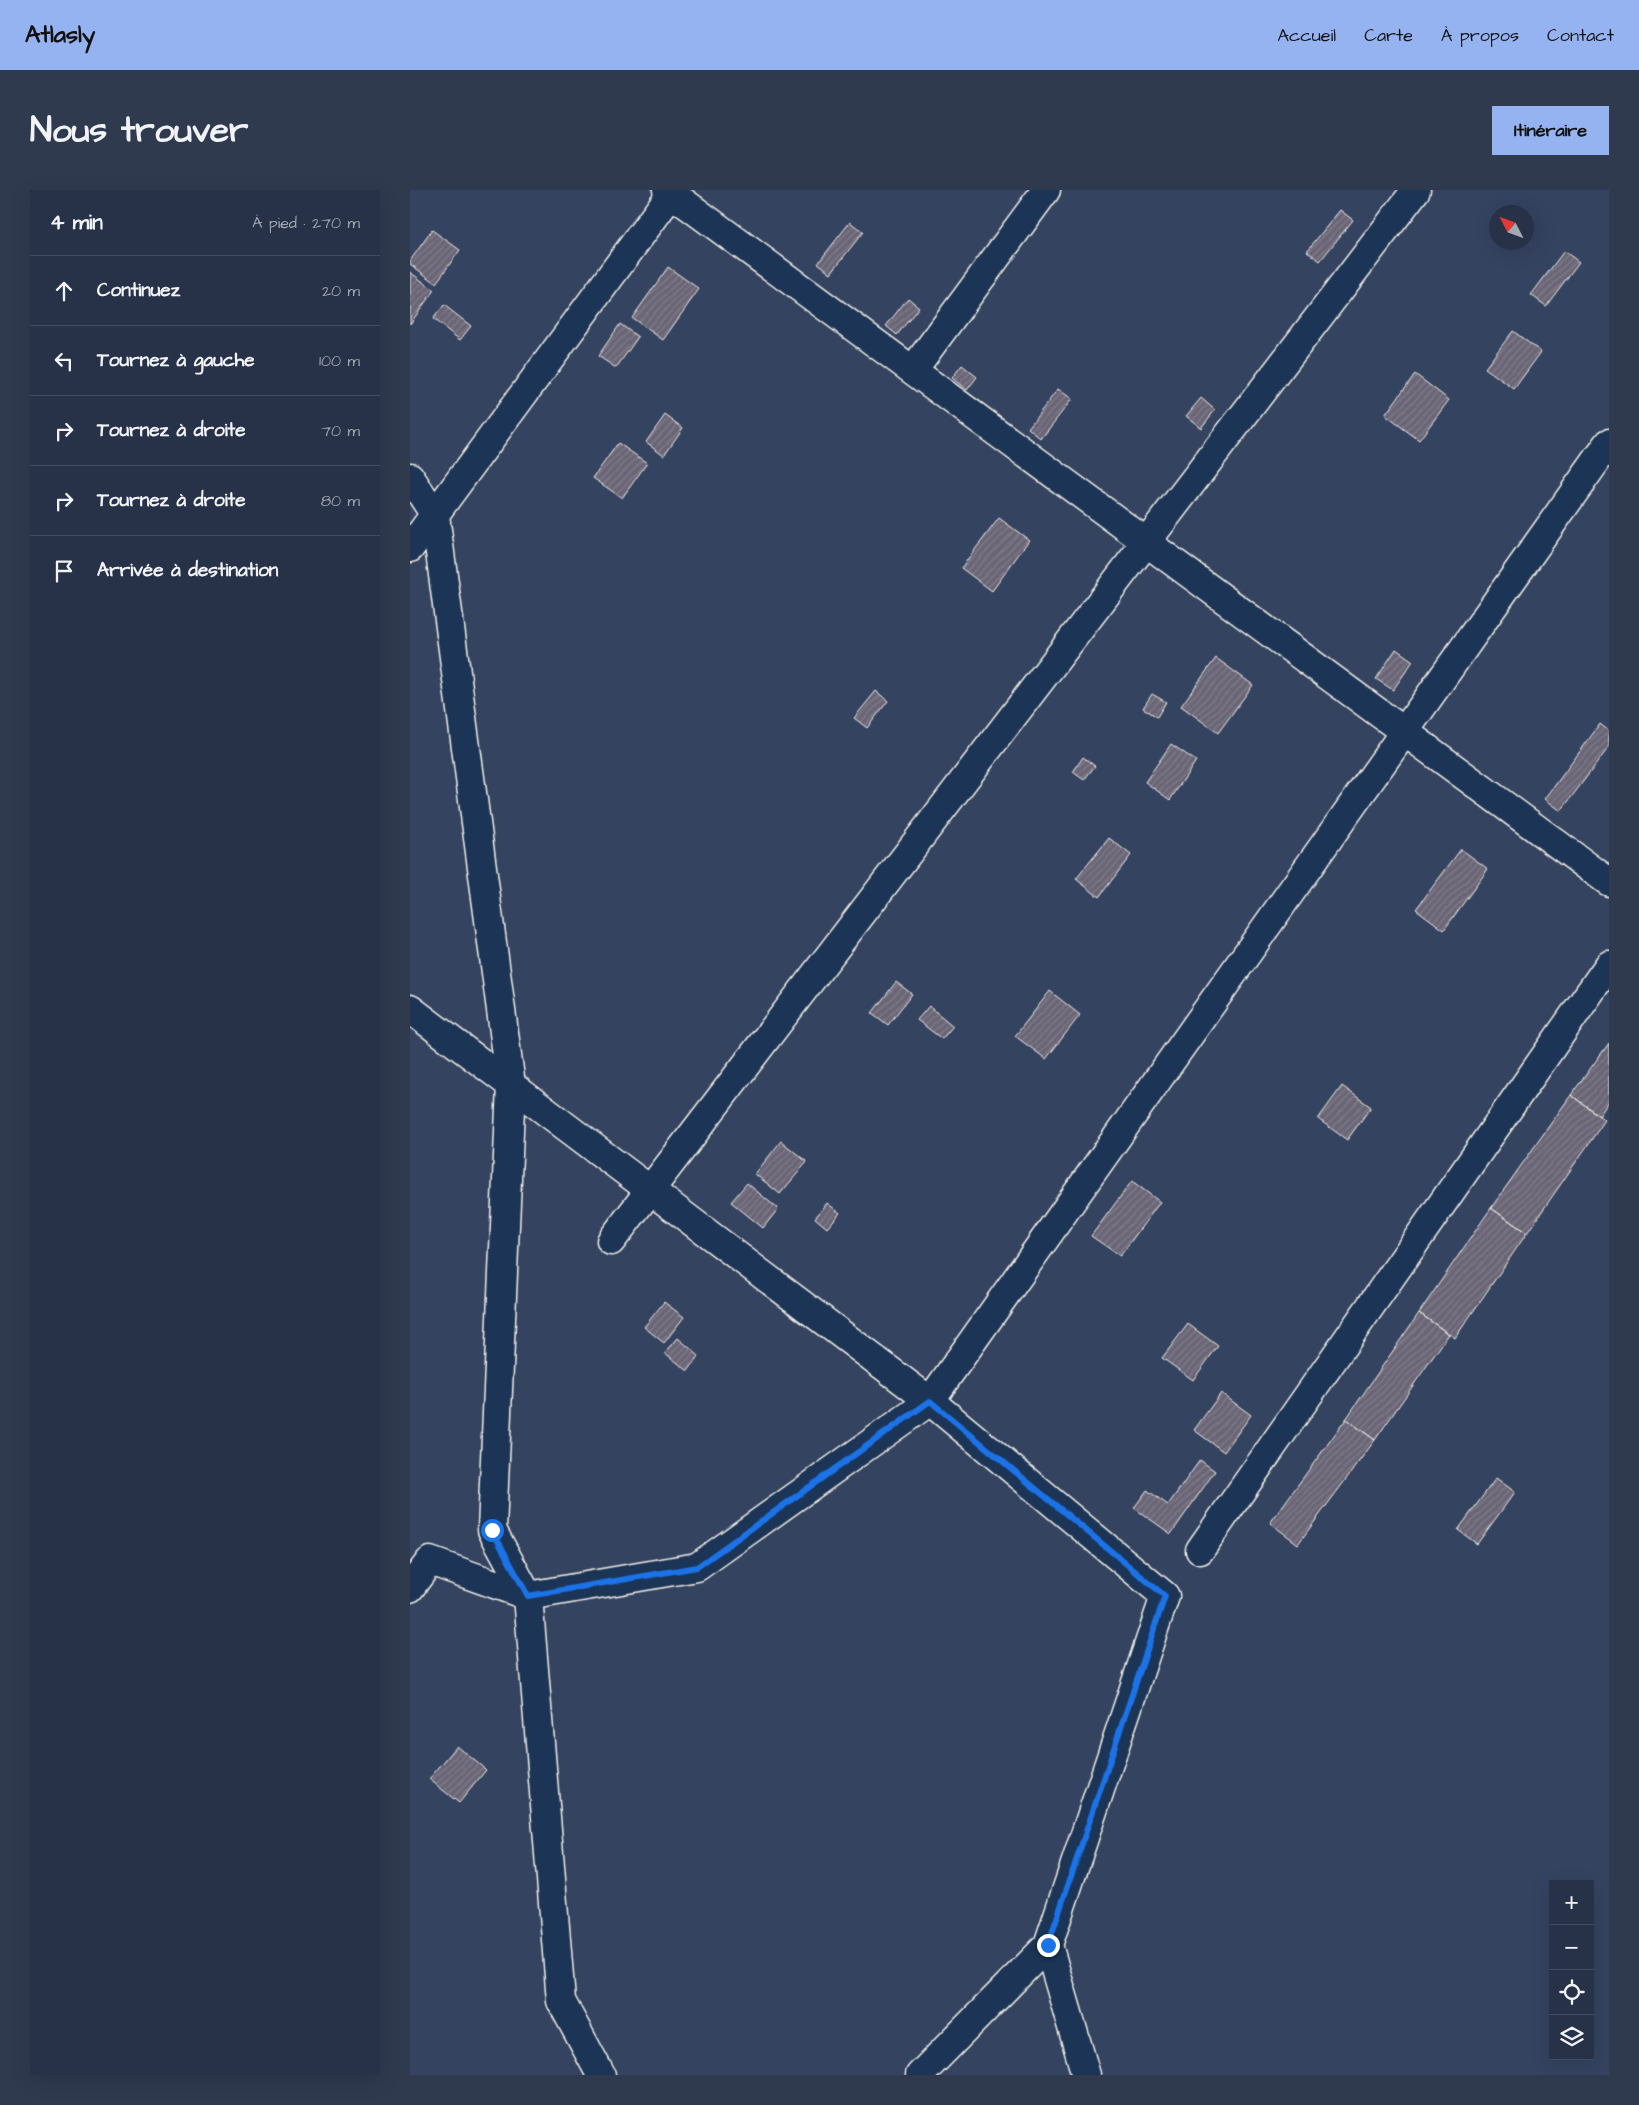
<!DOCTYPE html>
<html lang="fr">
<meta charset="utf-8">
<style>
:root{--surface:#273248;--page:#2f3a4f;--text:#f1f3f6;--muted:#a4aab4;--line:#434d60;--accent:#95b2f1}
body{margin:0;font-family:"Architects Daughter",sans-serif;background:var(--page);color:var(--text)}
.controls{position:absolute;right:15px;bottom:15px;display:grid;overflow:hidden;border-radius:0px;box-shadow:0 5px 20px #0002}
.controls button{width:45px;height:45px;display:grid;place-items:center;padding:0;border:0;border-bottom:1px solid var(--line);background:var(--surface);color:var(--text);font:25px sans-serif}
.compass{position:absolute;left:1079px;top:15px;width:45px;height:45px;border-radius:50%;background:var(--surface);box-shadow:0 5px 20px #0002;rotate:312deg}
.stop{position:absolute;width:15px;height:15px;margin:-11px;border:4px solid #1a73e8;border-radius:50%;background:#fff}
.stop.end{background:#1a73e8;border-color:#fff;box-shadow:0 1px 5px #0008}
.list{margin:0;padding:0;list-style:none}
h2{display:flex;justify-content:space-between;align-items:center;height:65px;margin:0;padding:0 20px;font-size:21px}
h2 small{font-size:16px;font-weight:400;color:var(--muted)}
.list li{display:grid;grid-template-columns:32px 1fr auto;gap:15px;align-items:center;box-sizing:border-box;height:70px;padding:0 20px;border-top:1px solid var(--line)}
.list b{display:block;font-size:19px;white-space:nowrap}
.list em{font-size:16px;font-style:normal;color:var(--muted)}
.icon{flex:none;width:28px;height:28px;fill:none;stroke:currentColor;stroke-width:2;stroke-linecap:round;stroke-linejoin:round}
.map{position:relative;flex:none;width:1199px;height:1885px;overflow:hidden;border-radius:0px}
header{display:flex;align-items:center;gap:30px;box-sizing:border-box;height:70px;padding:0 25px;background:var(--accent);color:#111}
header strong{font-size:24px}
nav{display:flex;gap:28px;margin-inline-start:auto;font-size:18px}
.intro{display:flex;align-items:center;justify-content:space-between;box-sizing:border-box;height:120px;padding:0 30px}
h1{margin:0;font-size:35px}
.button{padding:12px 22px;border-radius:0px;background:var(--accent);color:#111;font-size:18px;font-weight:700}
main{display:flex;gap:30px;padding:0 30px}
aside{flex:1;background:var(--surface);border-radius:0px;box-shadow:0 5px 20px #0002}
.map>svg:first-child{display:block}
</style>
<header>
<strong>Atlasly</strong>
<nav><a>Accueil</a><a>Carte</a><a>À propos</a><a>Contact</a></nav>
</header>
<div class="intro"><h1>Nous trouver</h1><a class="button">Itinéraire</a></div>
<main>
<aside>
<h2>4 min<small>À pied · 270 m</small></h2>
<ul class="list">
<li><svg class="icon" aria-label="ahead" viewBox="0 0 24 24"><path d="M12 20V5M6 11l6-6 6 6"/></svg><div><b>Continuez</b></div><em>20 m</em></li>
<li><svg class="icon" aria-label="left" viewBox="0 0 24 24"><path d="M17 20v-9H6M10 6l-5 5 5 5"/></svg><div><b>Tournez à gauche</b></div><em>100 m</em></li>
<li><svg class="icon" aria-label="right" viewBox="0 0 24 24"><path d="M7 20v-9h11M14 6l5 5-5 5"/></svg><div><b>Tournez à droite</b></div><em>70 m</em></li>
<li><svg class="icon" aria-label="right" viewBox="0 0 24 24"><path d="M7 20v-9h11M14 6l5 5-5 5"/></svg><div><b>Tournez à droite</b></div><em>80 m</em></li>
<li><svg class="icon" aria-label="arrive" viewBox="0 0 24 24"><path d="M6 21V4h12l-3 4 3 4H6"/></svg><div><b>Arrivée à destination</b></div></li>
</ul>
</aside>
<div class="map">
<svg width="1199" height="1885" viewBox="0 0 1199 1885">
<defs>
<pattern id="building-hatch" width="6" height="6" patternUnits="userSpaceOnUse" patternTransform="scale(1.25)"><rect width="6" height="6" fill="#6a6576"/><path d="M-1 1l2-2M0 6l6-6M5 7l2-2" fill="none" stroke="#807c8a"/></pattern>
</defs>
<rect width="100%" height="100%" fill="#344360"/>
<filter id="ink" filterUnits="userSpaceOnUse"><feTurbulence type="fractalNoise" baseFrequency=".02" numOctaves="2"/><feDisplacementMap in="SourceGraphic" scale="10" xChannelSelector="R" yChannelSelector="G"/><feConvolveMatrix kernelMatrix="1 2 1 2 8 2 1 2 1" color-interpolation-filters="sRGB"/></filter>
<g filter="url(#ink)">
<!-- building -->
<path fill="url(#building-hatch)" stroke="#f4f1e8" d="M930,20L943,30L910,71L897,61Z
M440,32L453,42L421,83L408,73Z
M22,40L50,60L26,93L0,74V71Z
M1154,61L1169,72L1136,116L1121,105Z
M258,77L289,99L253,150L222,128Z
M0,82L24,100L0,134Z
M498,108L509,117L487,145L476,136Z
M34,115L61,136L50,150L23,129Z
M210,134L228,147L206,178L188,166Z
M1103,141L1131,162L1104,199L1075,178Z
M552,175L567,187L557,200L542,188Z
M1005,184L1039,210L1009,250L975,225Z
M648,199L662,209L631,249L618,238Z
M791,208L805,220L791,238L776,226Z
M255,225L273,238L254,265L236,252Z
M208,253L237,273L212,308L183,288Z
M589,328L619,350L582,401L551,378Z
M986,459L1003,471L983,500L966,489Z
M806,468L843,495L808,543L771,516Z
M466,501L478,511L457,538L444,528Z
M742,504L756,512L747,527L733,518Z
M1190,534L1199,541V557L1151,621L1135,609Z
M761,554L786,571L760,610L735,592Z
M673,567L685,576L674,590L663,582Z
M699,648L721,665L689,707L666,689Z
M1051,659L1078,679L1034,740L1006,719Z
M486,792L502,804L478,835L462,823Z
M640,801L670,825L636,869L605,846Z
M519,816L543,836L532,849L507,830Z
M1199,853V911L1189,926L1161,905Z
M932,896L961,917L937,950L908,929Z
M1161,905L1195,930L1117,1043L1081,1018Z
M371,951L397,972L370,1004L345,984Z
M722,991L750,1012L710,1066L681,1046Z
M337,993L368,1019L353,1038L321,1012Z
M417,1013L430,1023L417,1038L405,1028Z
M1081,1018L1117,1043L1045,1148L1009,1123Z
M254,1112L274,1127L254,1153L234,1137Z
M1009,1123L1039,1144L965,1250L936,1229Z
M778,1134L808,1156L783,1190L752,1168Z
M268,1148L289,1166L278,1181L255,1163Z
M811,1203L841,1225L814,1262L784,1240Z
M936,1229L965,1250L888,1354L860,1333Z
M790,1270L805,1281L761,1344L724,1318L737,1300L758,1315Z
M1086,1288L1105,1302L1067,1354L1048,1340Z
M47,1556L76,1580L49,1613L19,1589Z"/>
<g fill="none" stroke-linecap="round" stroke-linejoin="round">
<defs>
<path id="minor" d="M257,0L1199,692
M503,180L636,0
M0,287L25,325L101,895L82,1340L118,1406L151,1811L191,1885
M0,358L264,0
M0,819L520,1211L755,1406L638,1755L676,1885
M201,1051L1006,0
M790,1360L1199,775
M0,1398L20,1371L118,1406L287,1377L520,1211L1199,253
M510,1885L638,1755"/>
</defs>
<!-- minor casing -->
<use href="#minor" stroke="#f4f1e8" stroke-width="31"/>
<!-- minor -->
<use href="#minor" stroke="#1d3557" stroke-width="28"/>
</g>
</g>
<g fill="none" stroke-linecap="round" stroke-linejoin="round" filter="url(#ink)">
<!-- route -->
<path stroke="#1a73e8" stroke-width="6" d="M82,1340L118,1406L287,1377L520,1211L755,1406L638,1755"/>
</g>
</svg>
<div class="controls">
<button>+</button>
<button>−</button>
<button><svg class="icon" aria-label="locate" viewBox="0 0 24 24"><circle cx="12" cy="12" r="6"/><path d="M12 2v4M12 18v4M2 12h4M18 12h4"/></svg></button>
<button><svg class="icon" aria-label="layers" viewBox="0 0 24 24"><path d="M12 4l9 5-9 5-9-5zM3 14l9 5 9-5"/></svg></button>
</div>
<svg class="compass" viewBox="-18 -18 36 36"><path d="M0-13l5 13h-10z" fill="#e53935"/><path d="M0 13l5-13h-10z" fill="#a4aab4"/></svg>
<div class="stop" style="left:82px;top:1340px"></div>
<div class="stop end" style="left:638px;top:1755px"></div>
</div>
</main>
